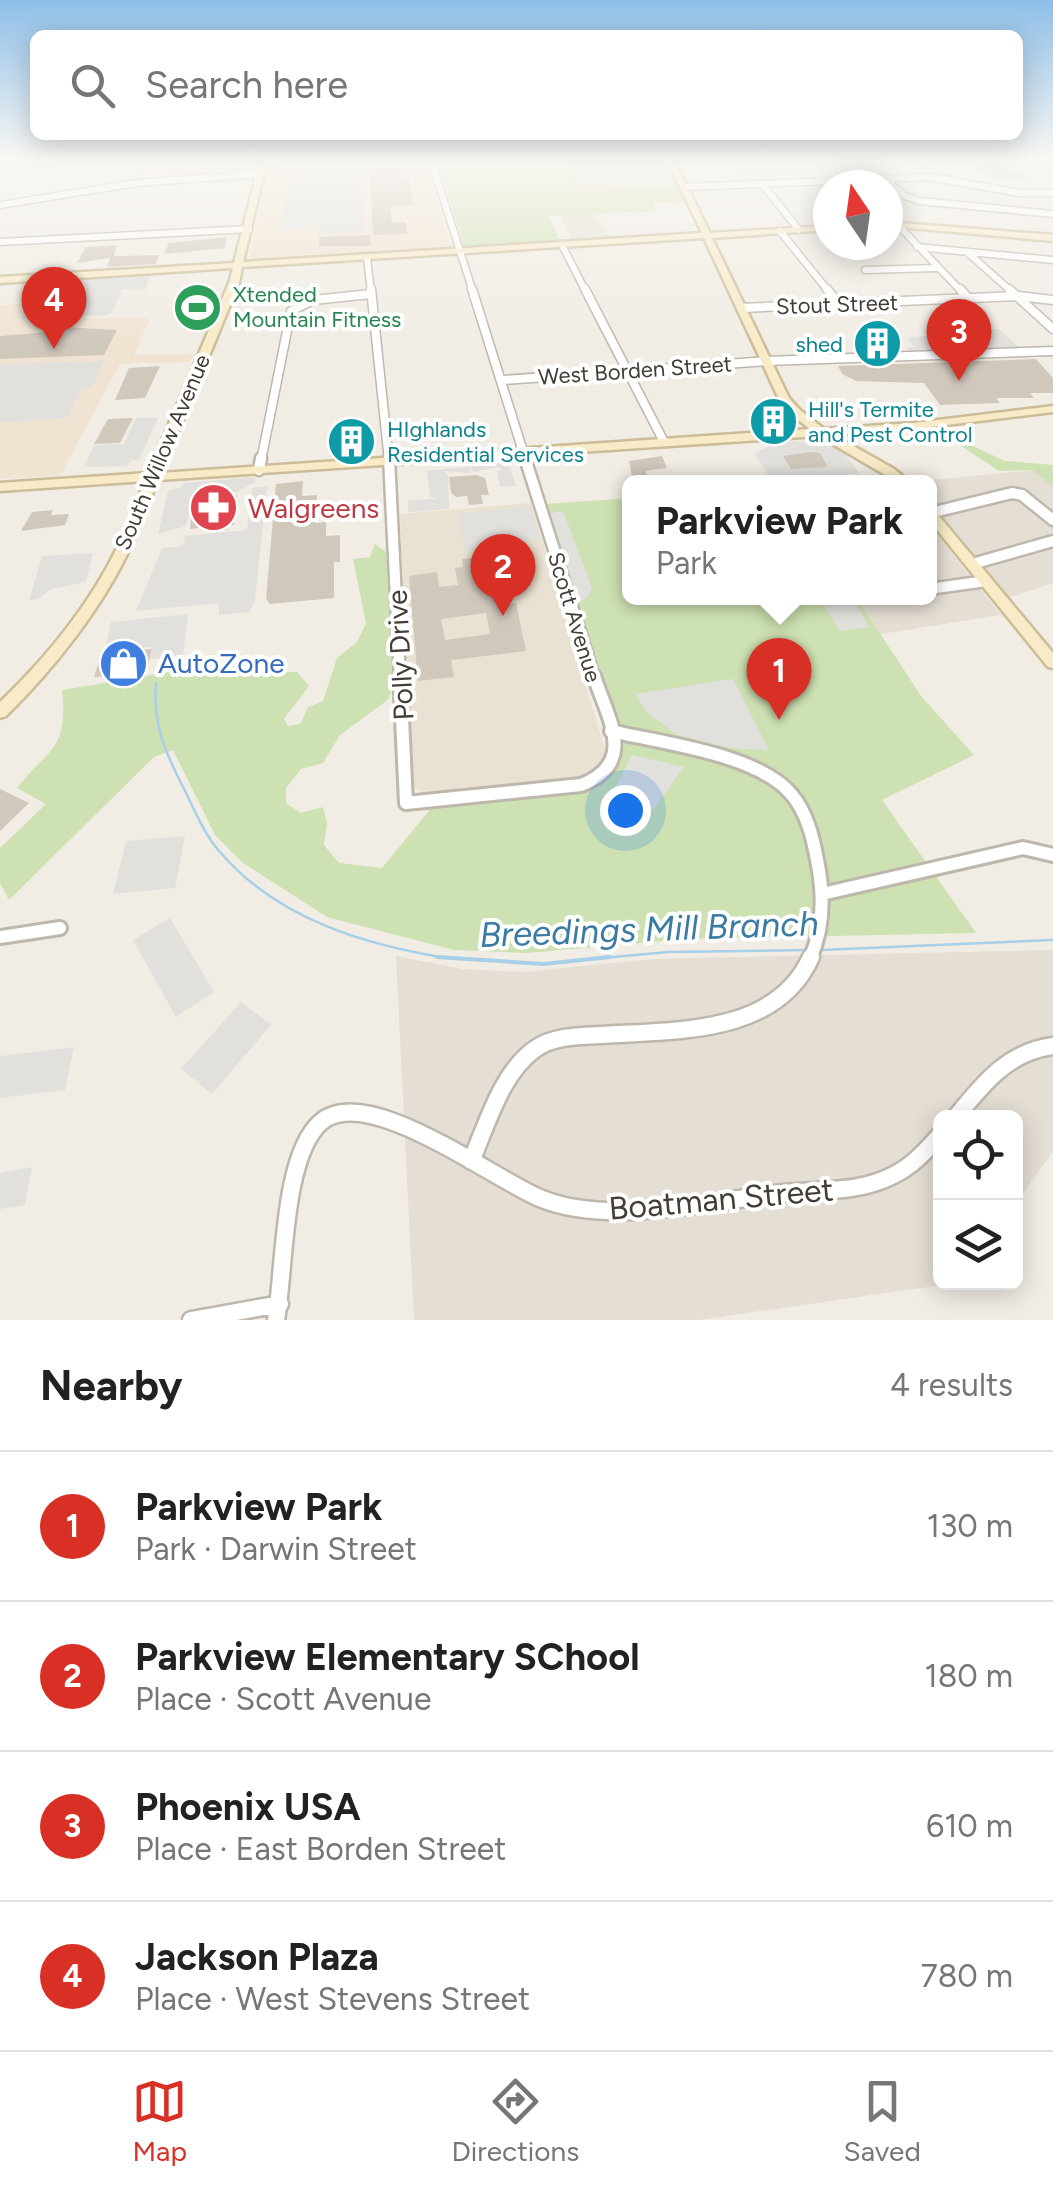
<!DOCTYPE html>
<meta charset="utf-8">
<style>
:root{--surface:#fff;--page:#f2f2f2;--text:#222;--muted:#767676;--line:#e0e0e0;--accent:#d93025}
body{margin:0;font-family:Figtree,sans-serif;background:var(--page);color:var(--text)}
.controls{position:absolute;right:30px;bottom:30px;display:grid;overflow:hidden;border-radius:15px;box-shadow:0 5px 25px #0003}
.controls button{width:90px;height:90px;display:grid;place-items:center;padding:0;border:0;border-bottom:2px solid var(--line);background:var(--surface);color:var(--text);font:50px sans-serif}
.compass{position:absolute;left:813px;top:170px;width:90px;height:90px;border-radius:50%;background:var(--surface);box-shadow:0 5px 25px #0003;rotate:347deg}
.you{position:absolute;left:625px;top:810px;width:35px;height:35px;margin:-25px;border:8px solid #fff;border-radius:50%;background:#1a73e8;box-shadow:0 0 0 15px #1a73e833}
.badge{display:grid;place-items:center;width:65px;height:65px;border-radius:50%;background:var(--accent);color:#fff;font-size:32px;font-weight:700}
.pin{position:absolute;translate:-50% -82px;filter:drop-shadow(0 2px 5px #0008)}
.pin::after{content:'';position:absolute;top:52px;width:35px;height:30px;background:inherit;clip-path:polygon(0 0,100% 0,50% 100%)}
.popup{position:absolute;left:622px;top:475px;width:315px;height:130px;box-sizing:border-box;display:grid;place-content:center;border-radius:15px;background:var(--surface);filter:drop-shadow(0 2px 8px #0005);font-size:32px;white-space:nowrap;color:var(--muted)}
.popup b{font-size:38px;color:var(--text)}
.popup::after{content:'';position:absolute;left:50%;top:100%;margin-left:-20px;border:20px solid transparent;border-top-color:var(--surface)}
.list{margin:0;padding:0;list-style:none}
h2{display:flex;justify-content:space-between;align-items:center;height:130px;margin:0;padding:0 40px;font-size:42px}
h2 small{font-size:32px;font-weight:400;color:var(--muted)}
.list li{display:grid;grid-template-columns:65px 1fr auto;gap:30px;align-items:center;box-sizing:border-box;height:150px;padding:0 40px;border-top:2px solid var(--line)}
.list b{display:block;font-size:38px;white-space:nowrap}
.list p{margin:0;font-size:32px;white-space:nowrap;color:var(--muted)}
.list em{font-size:32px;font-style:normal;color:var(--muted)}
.icon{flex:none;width:55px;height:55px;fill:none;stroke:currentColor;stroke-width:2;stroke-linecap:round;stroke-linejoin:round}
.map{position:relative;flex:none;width:1053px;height:1320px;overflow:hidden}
.search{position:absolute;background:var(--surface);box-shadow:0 5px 25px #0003;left:30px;right:30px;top:30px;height:110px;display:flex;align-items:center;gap:25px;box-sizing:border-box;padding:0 35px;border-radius:15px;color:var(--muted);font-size:38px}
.sheet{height:730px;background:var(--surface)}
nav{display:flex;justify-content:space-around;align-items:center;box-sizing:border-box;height:140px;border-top:2px solid var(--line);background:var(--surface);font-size:28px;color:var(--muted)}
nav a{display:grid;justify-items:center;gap:5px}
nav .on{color:var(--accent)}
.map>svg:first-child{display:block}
</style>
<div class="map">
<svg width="1053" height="1320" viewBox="0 0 1053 1320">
<rect width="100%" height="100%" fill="#f1ede5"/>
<!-- residential -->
<path fill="#e4ded4" d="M566,160H666L679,185L580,191Z
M596,214L610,240L573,242L560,215Z
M1032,470L1053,487V583L1008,598L929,501V482H914Z
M929,525L1001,615L881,634L857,598H929Z
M1053,950V1151L1016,1204V1118H940V1282L944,1283L941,1285L699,1320H414L396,956L462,969L522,972L653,959Z"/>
<!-- commercial -->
<path fill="#f1e3d2" d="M138,160H217L224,164L256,165L255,171L138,181L140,171L134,168Z
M271,166L427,167L451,248L249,262L267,167Z
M28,304L21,318H150L134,355L195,354L190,362L120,364L60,476L0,479V305Z"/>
<!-- education -->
<path fill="#e9e1d1" d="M531,503L607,756L606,764L587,778L424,793L412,785L410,777L400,514Z"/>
<!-- green -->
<path fill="#cee1b2" d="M437,160H566L581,191L679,185L687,202L653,203L656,211L549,216L560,243L465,249Z
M709,160H831L839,166L799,173L738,174L728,160Z
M960,440L1005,461L1053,465V487L1032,470L999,471L961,446Z
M629,498V598H857L921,696L974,755L882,800L976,933L685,939L527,953L454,950L327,917L243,863L215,835L173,750L154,757L9,900L0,883V848L46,804L17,788C51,746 68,750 62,690L170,672L194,656L196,670L203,674L297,672L309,686L284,719L288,726L300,724L308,707L323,701L337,658L357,642L366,623L353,559L370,557L375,544L386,552L393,681L389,699L340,735L323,763L301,769L286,788V803L301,813L323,807L327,823L324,845L339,863L382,868L433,806C473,802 570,799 602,783C618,775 621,760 624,744L546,504Z"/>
<!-- parking -->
<path fill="#e2e0dd" d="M346,166V170L362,169L363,231L317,233V228L280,230L287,182L303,181L304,168Z
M151,275L145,290L122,289L112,313L105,316L20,319L39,284L47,281Z
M999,329L1022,350L910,352L907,348L914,347L907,338Z
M104,361L93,386L81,389L67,418L0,423V364Z
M136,418H158L139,460H131L128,466L84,467L94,445L124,444Z
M818,438L841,449L859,473L772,482L755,453L771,445V441L816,442Z
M501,463L510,467L516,486L500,487L497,471L503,470L498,467L475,472L470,469V473L444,471L448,475L449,509L408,512V500L438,499L430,497L427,471Z
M255,477V482L237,492L194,496L186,526L158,534L168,491L182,487L183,483Z
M267,486L255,600L250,612L219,615V603L136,611L162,548L183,546L185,536L247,530L252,488Z
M531,507L540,539L465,552L458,513Z
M563,511L592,588L588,597L579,602L550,513Z
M93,553L86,582L51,589L38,599L29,600L42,556Z
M819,598H853L869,627L840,631Z
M188,614L183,656L151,659L152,647L105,651L111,622Z
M733,679L769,750L729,748L677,735L648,713L635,694Z
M632,755L684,767L654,809L608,801Z
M185,836L175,888L113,894L126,841Z
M170,918L214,992L176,1017L133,940Z
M241,1002L271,1025L212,1094L181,1069Z
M74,1047L65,1090L0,1098V1056Z
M32,1167L25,1205L0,1209V1173Z"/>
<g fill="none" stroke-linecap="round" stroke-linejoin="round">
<!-- stream-far1 -->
<path stroke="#a7d0e8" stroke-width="2.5" d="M903,160L963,180
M156,683C152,721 165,752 182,785C194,808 203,833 220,852C278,920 368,946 453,959
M821,950L1053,940
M590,959L669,952L808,950"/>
<!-- stream -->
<path stroke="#a7d0e8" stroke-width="4" d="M437,957L544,964L610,957"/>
</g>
<!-- building -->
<path fill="#d1c8bc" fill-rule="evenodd" d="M1002,163L1027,178L996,180L971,165Z
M370,172H401V177H409L413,205L390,206L392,223L406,222L407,234L373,235Z
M370,235L371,246H319V237Z
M227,237L225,248L164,254L169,243Z
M116,245L114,256L159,255L156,264L107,267L110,258L77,263L86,247Z
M63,327L117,330L104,355L0,359V336L61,331Z
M1036,359L1053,378V393H1030L1034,398H996L1000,403L940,405L924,383L856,381L842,374L838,366Z
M160,366L145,398L115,400L129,368Z
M133,418L120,443L94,444L108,419Z
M811,452L820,453L828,467L791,469L783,456Z
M662,456L667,468L645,471L648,479L632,477L629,461Z
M477,475L485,478L489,495H481L483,504L469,505L467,496L456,497L451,493L449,477Z
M303,481L302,496L317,495L316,523L326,522V536L340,535V562H334V598L270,604L266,599L276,484Z
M237,495L234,525L228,526L227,530L216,531L217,526L190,529L193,499Z
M53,510L51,515L69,514L65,525L21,531L32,512Z
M505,555L510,574L502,578L508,604L516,603L526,651L451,660L454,677L418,681L409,576L437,572L439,587L458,585L455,568L463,567L462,559ZM486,613L490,634L445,640L441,619Z
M152,649L146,674L94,677L102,652Z
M0,789L29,803L0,831Z"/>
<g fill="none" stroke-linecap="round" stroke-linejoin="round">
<defs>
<path id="street-far4" d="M431,160L473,292
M262,164L433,165
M885,178L903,195L919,201L1053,214
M762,184L799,230
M685,187L930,177L1020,193H1053
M0,205L136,183L260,174
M897,224L962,292
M780,231L829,292
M0,242L249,229
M562,245L586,292
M917,247L1053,260
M967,252L1012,292
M367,258L371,292
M865,270L936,268"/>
<path id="street-far3" d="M371,289L389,461
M472,289L526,461
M585,289L664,442
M827,289L839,304
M960,289L968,298
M1009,289L1053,329
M741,308L1018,296L1053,300
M503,380L766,361L1053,351
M261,461L291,311L313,300L371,294"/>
<path id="street-far2" d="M389,458L400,679
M525,458L595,679
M259,470L261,458
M930,513L1012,493L1022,495L1053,520
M972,564L1053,541
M929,589L986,581"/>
<path id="street-far1" d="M400,676L406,803L581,785C638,763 608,719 594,676
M611,731C661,743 759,754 792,795C807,813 813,838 817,860C824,893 824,928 810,959
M822,894L1023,848L1053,855
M0,937L60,928"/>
<path id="street" d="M955,1118C983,1084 1007,1052 1053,1046
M471,1161C487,1125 501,1073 535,1049C553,1036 580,1036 601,1035C674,1030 776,1036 811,957
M191,1320L280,1304
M276,1320C285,1270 282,1156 321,1122C367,1082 494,1180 542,1199C610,1226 711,1201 783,1193C812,1190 846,1192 874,1183C904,1174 920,1158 940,1135"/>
<path id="secondary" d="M260,160H267L243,262L702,233L667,160H674L710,233L828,226V230L712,238L789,398L800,410L824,429L913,423L1053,406V412L913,429L834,435L894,469L910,482H897L819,436L158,480C149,502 141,524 131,546C103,607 54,669 6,716L0,718V702C46,658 90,604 118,546C128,525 136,503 145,481L0,491V483L148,473L229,283L233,268L0,283V277L234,263ZM704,238L779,399L792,415L810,429L161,473L239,283L242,267Z
M888,222L1053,235V241L888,226Z
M929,508L933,509L1053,653V668L1048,667L929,520Z"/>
</defs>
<!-- street-far4 casing -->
<use href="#street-far4" stroke="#beb7ac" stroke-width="9"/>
<!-- street-far3 casing -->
<use href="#street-far3" stroke="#beb7ac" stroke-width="11"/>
<!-- street-far2 casing -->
<use href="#street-far2" stroke="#beb7ac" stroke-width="15"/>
<!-- street-far1 casing -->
<use href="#street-far1" stroke="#beb7ac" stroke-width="18"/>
<!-- street casing -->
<use href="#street" stroke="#beb7ac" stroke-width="21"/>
<!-- secondary casing -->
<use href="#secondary" stroke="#ccbd99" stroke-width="5"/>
<!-- street-far4 -->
<use href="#street-far4" stroke="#fff" stroke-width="6"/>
<!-- street-far3 -->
<use href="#street-far3" stroke="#fff" stroke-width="8"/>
<!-- street-far2 -->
<use href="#street-far2" stroke="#fff" stroke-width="10"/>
<!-- street-far1 -->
<use href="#street-far1" stroke="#fff" stroke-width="12"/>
<!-- street -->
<use href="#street" stroke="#fff" stroke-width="16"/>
<!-- secondary -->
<use href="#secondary" fill="#f9ebc7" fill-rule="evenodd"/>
</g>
<!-- sky -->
<linearGradient id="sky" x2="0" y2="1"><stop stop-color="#8ebfe8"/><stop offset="0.46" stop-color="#f9f7f3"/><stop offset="1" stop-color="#f9f7f3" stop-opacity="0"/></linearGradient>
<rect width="1053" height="345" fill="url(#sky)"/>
<!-- icons -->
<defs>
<symbol id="stadium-disc" viewBox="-11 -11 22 22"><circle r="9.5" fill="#2e9e5b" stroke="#fff"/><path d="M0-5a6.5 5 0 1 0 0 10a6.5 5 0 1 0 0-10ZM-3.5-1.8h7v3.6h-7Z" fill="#fff"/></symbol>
<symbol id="building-disc" viewBox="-11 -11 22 22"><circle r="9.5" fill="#0f9aa8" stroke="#fff"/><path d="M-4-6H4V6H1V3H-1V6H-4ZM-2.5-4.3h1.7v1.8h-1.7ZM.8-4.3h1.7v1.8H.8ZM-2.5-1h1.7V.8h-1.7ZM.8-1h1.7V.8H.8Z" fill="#fff"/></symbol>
<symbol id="pharmacy-disc" viewBox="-11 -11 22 22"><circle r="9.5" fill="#e0444e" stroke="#fff"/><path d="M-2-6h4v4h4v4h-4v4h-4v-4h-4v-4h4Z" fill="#fff"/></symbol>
<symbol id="shop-disc" viewBox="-11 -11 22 22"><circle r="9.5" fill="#3f7fe0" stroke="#fff"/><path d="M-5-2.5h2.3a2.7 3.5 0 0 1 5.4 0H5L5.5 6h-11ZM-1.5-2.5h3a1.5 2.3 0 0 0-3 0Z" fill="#fff"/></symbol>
</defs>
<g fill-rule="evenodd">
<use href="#stadium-disc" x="170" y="280" width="55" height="55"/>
<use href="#building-disc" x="850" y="316" width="55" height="55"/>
<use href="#building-disc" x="746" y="394" width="55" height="55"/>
<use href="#building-disc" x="324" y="414" width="55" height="55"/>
<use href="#pharmacy-disc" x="186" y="480" width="55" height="55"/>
<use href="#shop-disc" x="96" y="636" width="55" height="55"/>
</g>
<g text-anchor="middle" stroke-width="8" stroke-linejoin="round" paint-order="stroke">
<!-- far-leisure labels -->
<g font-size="22" fill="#27864d" stroke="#fff" text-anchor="start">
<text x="233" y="302">Xtended<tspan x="233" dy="25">Mountain Fitness</tspan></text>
</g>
<!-- far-street labels -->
<g font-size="22" fill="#433d36" stroke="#fff">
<text transform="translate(837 304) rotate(-2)" y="8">Stout Street</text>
<text transform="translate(635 370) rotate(-4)" y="8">West Borden Street</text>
<text transform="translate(162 452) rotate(-67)" y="8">South Willow Avenue</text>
<text transform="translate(575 617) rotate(73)" y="8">Scott Avenue</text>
</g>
<!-- far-culture labels -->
<g font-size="22" fill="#0d838f" stroke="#fff" text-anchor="start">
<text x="843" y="352" text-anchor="end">shed</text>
<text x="808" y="417">Hill's Termite<tspan x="808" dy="25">and Pest Control</tspan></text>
<text x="387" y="437">HIghlands<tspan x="387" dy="25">Residential Services</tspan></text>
</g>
<!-- health labels -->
<g font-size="28" fill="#be3a42" stroke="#fff" text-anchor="start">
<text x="248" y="518">Walgreens</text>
</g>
<!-- street labels -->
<g font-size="28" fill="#433d36" stroke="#fff">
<text transform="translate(400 655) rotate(-93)" y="10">Polly Drive</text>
</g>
<!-- shop labels -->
<g font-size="28" fill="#366cbe" stroke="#fff" text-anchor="start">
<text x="158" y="673">AutoZone</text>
</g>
<!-- near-street labels -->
<g font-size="32" fill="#433d36" stroke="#fff">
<text transform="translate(721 1199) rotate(-5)" y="11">Boatman Street</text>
</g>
<!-- near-water labels -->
<g font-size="35" font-style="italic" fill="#3a7ba3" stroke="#fff">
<text transform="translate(649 929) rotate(-2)" y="12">Breedings Mill Branch</text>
</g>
</g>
</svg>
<div class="controls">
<button><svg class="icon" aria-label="locate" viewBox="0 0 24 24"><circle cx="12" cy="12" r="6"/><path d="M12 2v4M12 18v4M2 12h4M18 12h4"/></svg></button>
<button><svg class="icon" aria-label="layers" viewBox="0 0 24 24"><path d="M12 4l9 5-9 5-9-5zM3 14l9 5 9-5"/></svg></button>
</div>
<svg class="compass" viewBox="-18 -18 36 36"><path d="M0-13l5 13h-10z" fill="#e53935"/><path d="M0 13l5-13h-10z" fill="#767676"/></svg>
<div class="you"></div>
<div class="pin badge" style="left:779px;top:720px">1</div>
<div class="popup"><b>Parkview Park</b>Park</div>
<div class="pin badge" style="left:503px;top:616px">2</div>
<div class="pin badge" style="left:959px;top:381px">3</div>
<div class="pin badge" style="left:54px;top:349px">4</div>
<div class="search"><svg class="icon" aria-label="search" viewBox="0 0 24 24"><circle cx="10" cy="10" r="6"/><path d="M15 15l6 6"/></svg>Search here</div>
</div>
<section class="sheet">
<h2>Nearby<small>4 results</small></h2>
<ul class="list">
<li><span class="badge">1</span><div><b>Parkview Park</b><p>Park · Darwin Street</p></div><em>130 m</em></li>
<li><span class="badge">2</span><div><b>Parkview Elementary SChool</b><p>Place · Scott Avenue</p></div><em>180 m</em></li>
<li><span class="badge">3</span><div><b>Phoenix USA</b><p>Place · East Borden Street</p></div><em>610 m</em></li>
<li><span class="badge">4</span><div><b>Jackson Plaza</b><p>Place · West Stevens Street</p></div><em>780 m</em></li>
</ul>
</section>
<nav>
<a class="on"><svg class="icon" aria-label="map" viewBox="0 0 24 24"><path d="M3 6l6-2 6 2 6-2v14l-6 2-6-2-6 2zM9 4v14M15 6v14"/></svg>Map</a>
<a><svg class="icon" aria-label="directions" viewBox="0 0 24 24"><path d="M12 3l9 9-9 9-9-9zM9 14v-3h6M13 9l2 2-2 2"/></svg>Directions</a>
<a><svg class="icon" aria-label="saved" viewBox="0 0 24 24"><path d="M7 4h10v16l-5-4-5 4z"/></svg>Saved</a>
</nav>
